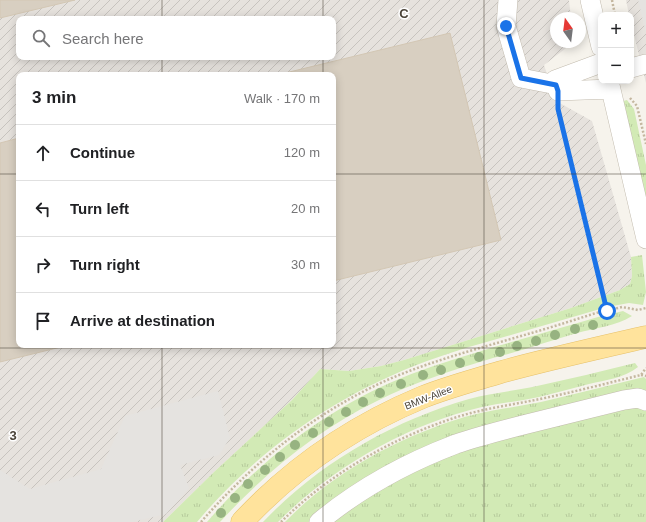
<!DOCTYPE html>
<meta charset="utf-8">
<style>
:root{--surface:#fff;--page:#f2f2f2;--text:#202124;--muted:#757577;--line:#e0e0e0}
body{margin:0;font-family:Helvetica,sans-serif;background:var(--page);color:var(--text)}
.controls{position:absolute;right:12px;top:12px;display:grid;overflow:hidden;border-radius:8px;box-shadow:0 2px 10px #0003}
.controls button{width:36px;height:36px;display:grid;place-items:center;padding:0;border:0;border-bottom:1px solid var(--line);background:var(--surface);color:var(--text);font:20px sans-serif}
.compass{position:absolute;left:550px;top:12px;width:36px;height:36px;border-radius:50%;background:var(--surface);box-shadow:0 2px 10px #0003;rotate:346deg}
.stop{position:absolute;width:12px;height:12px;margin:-9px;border:3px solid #1a73e8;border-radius:50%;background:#fff}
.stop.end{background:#1a73e8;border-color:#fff;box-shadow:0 1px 4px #0008}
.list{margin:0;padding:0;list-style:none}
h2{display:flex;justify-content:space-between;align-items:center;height:52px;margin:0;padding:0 16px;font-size:17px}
h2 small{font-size:13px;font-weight:400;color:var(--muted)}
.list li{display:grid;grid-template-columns:26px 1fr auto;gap:12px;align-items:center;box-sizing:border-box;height:56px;padding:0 16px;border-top:1px solid var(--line)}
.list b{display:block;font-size:15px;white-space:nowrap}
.list em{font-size:13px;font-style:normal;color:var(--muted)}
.icon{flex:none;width:22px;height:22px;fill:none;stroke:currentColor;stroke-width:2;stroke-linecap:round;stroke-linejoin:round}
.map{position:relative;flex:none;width:646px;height:522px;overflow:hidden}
.search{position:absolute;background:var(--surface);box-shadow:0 2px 10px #0003;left:16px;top:16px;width:320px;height:44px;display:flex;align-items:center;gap:10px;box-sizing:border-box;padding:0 14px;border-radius:8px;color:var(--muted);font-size:15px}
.panel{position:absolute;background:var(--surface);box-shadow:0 2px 10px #0003;left:16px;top:72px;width:320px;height:276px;border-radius:8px}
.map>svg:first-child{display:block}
</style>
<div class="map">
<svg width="646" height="522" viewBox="0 0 646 522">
<defs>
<pattern id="industrial-furrows" width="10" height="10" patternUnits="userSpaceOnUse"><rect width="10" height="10" fill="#e6e2dd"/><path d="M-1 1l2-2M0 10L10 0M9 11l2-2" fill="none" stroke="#c7c3be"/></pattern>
<pattern id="grass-tufts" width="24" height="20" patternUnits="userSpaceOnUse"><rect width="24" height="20" fill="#d2eab5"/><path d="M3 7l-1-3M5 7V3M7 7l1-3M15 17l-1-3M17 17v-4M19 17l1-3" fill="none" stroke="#b6ca9c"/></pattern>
</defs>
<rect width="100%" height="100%" fill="#f6f3ec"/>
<!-- industrial -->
<path fill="url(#industrial-furrows)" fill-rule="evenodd" d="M0,0H569L571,18H556V42H574L544,65L556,101L592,121L631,257L632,276L630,284L620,290L571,308L404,360L381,366L349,371L320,369L292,400L215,471L163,522H0ZM19,19H333V57H19ZM19,75H333V345H19Z
M626,0H646V83L631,23V15H629Z"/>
<!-- grass -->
<path fill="url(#grass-tufts)" d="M627,100L634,109L646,165V204L623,101Z
M642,255L646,292L643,305L629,303L607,307C575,316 543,326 511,335C483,343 454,351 427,361C338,394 258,449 197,522H163L215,471L292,400L320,369L349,371L381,366L404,360L571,308L620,290L630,284L632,276L631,257Z
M623,311L632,316C616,326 595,328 577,333C549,341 522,351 493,358C454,370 414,382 377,401C317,430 265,473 220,522H207C259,461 325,410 399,379C430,366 462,357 494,347C529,337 564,327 598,317Z
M635,363L638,367C624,378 606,380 589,384C573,388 556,393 539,397C520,401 501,403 482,407C408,424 331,468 278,522H263C318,464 392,421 469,399C491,393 515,391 537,386C570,379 602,371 635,363Z
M644,377L646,379V522H285C330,475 392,441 452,421C481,411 511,408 541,402C576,394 610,385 644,377Z"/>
<!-- parking -->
<path fill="#e5e3e0" d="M638,0H646V33Z
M218,391L230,438L219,455L180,465L189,488L166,514L132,522H0V470L30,489L101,469L125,416Z"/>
<!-- building -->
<path fill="#d8cfc1" stroke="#d3c7b4" d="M0,0H75L0,18Z
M450,33L501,240L333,281V75H277Z
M19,138V345H69L0,362V143Z"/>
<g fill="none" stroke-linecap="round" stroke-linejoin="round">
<defs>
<path id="minor" d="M508,0L506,26L521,78L557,85
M590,0L601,47
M601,63L555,80L558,91L611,89
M631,68L646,64
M609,81L646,239
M319,522C360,488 406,463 456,444C479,436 503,430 527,424C559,416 592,408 624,400L638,398L646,401"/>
<path id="major" d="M242,522C294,466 353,426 423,397C448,387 475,380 501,372C549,359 598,348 646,337"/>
</defs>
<!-- minor casing -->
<use href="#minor" stroke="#c2bbae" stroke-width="20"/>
<!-- major casing -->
<use href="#major" stroke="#e6c16a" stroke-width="23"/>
<!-- path -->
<path stroke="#c4b79f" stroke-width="2.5" stroke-dasharray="2 2" stroke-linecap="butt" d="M612,0L615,15
M630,98L637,106L646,144
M558,105L607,311
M641,375L646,376
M201,522C255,460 323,406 399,375C439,359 480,348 521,336C546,329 571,321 596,313L622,307L638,310L646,308
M281,522C328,475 389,440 451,419C480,409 511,405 540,399C574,392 608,383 641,375L646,368"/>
<!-- minor -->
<use href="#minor" stroke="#fff" stroke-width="19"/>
<!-- major -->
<use href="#major" stroke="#ffe39c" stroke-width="22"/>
</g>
<!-- trees -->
<g fill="#97b381">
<circle cx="593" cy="325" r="5"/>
<circle cx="575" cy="329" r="5"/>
<circle cx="555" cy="335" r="5"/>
<circle cx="536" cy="341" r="5"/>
<circle cx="517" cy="346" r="5"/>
<circle cx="500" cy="352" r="5"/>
<circle cx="479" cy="357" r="5"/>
<circle cx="460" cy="363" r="5"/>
<circle cx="441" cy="370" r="5"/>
<circle cx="423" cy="375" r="5"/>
<circle cx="401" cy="384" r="5"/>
<circle cx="380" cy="393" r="5"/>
<circle cx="363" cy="402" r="5"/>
<circle cx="346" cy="412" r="5"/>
<circle cx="329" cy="422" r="5"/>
<circle cx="313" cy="433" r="5"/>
<circle cx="295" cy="445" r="5"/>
<circle cx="280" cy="457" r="5"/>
<circle cx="265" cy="470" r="5"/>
<circle cx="248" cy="484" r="5"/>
<circle cx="235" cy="498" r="5"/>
<circle cx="221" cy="513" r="5"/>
</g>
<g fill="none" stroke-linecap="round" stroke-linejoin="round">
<!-- route -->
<path stroke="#1a73e8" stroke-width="5" d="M506,26L521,78L556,85L558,91V109L607,311"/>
</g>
<!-- grid -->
<path fill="none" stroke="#4b4439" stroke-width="1" stroke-opacity="0.55" d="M162,0V19M323,0V19M484,0V522M162,57V75M323,57V75M0,174H19M333,174H646M162,345V522M323,345V522M0,348H646"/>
<g text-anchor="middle" stroke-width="3" stroke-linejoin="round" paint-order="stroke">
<!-- street labels -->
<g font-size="10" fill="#4b4439" stroke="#fff">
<text transform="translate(428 397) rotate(-21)" y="4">BMW-Allee</text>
</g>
</g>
<g font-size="13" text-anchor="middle" font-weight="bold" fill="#4b4439" stroke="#fff" stroke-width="3" stroke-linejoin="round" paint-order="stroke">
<text x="404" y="18">C</text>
<text x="13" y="440">3</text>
</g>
</svg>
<div class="controls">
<button>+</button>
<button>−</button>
</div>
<svg class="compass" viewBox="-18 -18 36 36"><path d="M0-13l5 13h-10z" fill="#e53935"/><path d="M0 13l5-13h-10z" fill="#757577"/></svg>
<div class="stop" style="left:607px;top:311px"></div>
<div class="stop end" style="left:506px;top:26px"></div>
<div class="search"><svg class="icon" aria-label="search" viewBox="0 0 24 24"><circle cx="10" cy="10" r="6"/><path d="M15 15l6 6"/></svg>Search here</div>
<section class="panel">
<h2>3 min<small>Walk · 170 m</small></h2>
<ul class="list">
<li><svg class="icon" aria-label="ahead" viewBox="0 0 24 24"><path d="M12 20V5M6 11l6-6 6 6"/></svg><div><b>Continue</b></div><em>120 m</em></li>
<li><svg class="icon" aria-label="left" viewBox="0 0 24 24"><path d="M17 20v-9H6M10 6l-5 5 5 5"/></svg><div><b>Turn left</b></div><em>20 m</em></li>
<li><svg class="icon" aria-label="right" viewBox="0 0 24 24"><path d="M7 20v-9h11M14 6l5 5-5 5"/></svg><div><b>Turn right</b></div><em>30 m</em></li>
<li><svg class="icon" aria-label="arrive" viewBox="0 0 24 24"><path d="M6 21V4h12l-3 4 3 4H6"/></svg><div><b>Arrive at destination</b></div></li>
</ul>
</section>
</div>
